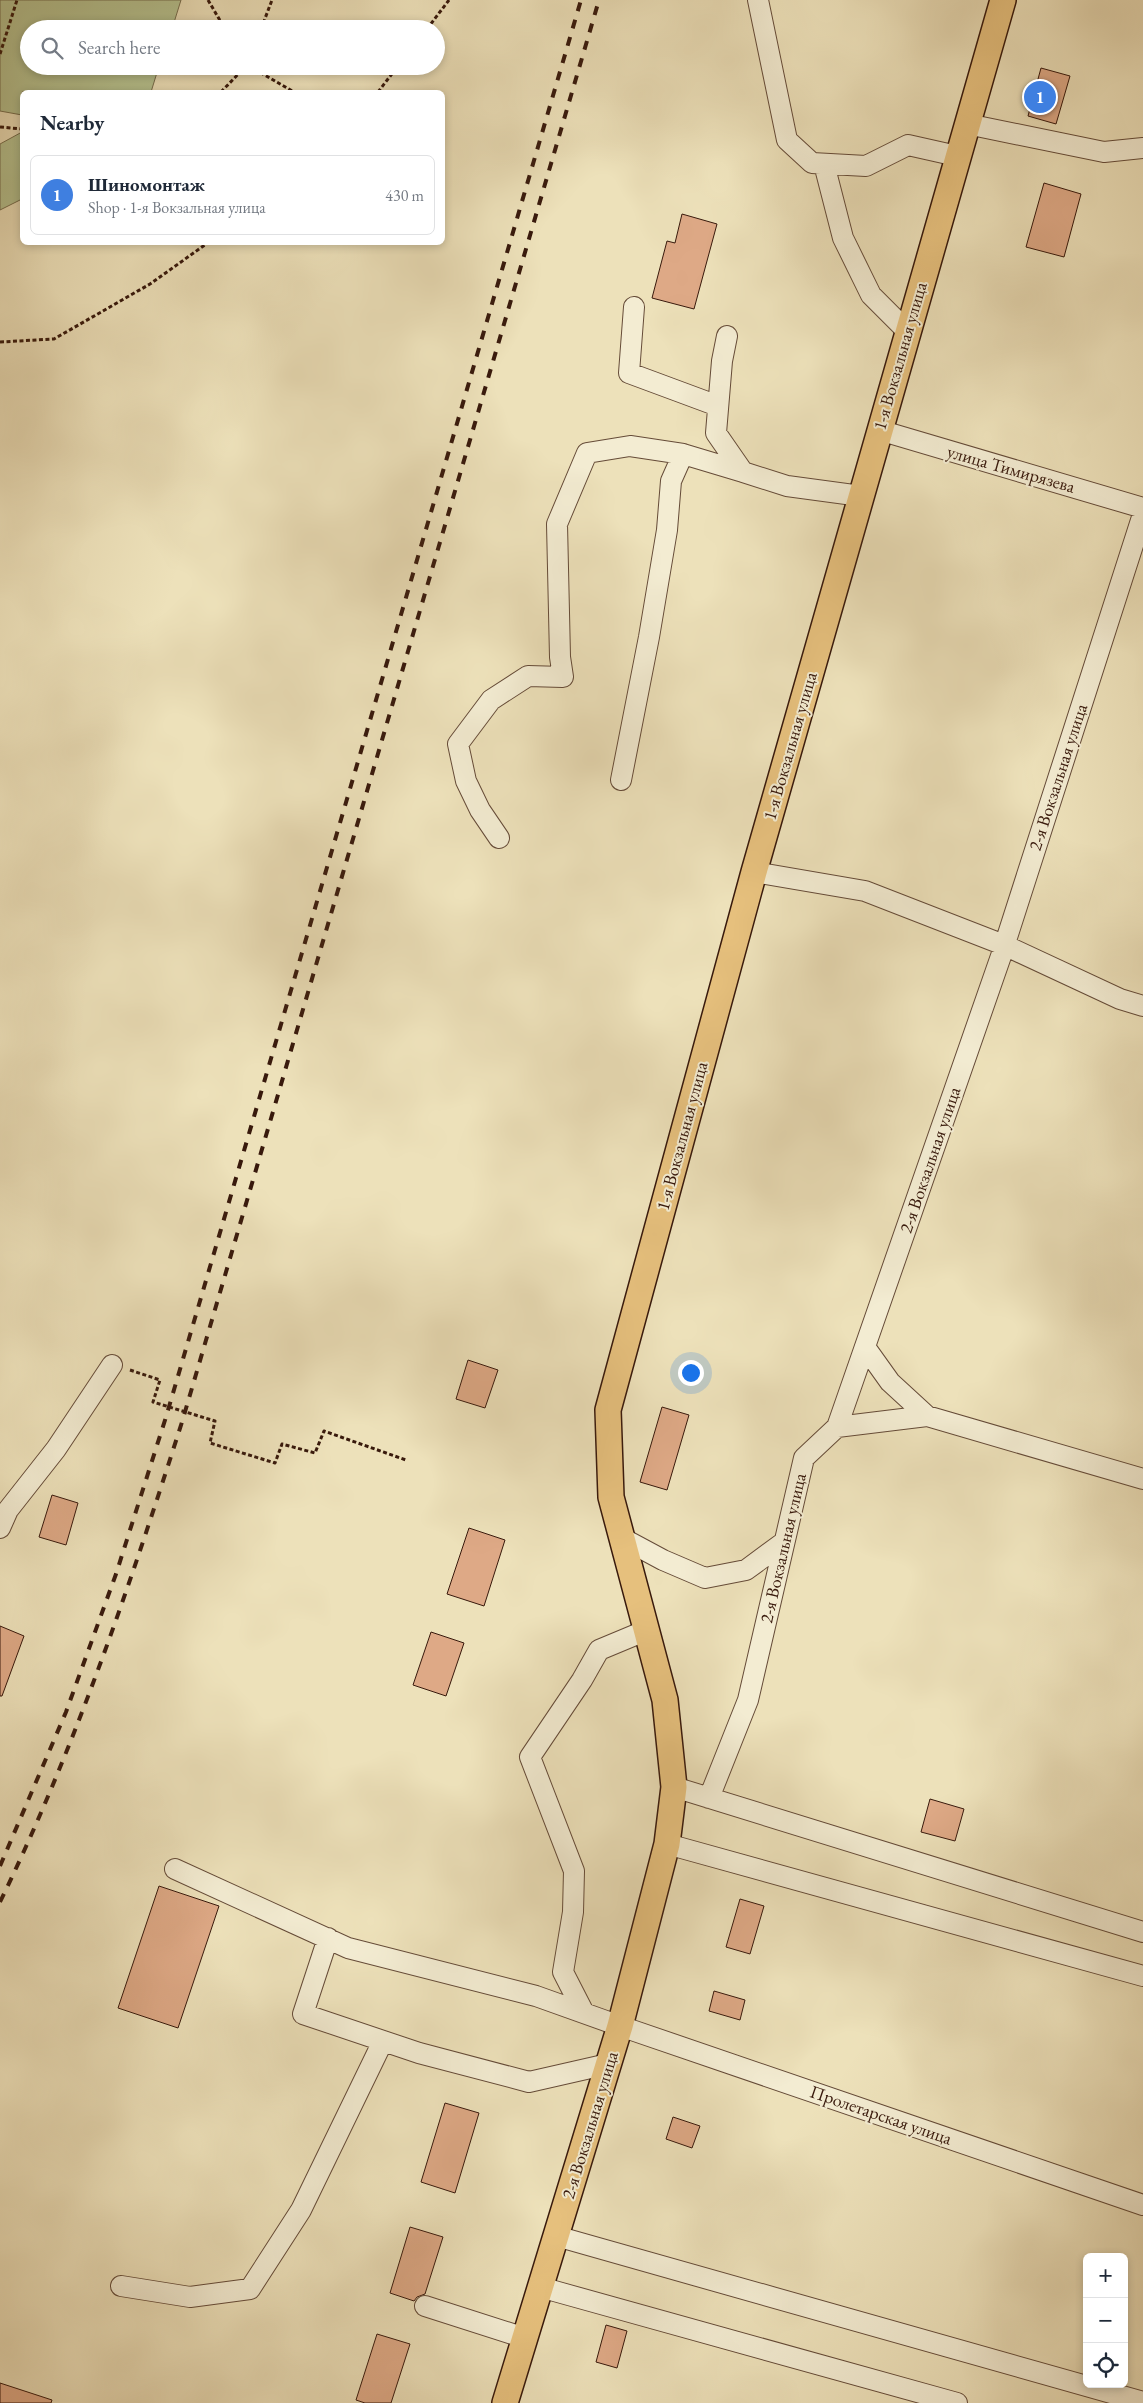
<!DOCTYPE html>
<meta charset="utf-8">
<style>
:root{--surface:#fff;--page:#f2f2f3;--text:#1f2937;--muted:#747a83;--line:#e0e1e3;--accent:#b45309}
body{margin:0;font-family:"EB Garamond",serif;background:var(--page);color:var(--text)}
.controls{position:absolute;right:15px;bottom:15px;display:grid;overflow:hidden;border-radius:8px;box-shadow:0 2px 8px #0003}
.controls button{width:45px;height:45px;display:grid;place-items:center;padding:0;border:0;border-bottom:1px solid var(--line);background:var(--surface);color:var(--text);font:25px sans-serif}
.you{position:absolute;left:690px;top:1372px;width:18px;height:18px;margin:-12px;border:4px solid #fff;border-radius:50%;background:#1a73e8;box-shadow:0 0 0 8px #1a73e833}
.badge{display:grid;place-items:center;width:32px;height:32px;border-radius:50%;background:var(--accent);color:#fff;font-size:16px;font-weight:700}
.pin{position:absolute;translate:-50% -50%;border:2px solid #fff;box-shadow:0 1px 5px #0006}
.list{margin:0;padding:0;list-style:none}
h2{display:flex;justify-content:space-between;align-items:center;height:65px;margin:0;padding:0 20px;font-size:21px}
h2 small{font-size:16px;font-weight:400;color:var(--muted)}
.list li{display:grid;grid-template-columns:32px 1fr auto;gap:15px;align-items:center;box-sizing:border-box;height:80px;margin:0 10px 10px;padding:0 10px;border:1px solid var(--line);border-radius:8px}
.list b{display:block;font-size:19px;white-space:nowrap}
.list p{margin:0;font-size:16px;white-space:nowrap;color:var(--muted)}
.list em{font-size:16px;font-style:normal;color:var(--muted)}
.icon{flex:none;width:28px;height:28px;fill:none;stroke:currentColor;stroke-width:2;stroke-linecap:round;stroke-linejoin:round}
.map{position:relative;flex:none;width:1143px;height:2403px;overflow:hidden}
.search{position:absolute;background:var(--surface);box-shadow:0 2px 8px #0003;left:20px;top:20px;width:425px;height:55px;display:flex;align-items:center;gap:12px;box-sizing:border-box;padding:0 18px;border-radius:28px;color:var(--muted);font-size:19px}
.panel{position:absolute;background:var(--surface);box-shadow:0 2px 8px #0003;left:20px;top:90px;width:425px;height:155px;border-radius:8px}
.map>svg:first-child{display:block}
</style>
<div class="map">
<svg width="1143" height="2403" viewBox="0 0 1143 2403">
<rect width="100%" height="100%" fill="#ede1ba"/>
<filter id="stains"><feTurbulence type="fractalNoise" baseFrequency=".004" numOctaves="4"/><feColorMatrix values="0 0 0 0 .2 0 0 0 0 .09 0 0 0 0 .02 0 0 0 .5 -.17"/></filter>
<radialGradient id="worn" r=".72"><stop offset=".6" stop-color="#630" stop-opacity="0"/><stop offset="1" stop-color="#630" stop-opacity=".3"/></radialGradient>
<!-- green -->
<path fill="#b6c391" stroke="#776e4e" d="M0,0H181L172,29H29V66H159L151,92H22V115L0,111Z
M22,132V199L0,210V144Z"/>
<!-- building -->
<path fill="#dea986" stroke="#38190c" d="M1041,68L1070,76L1056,124L1028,116Z
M1044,183L1081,194L1064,257L1026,247Z
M682,214L717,224L694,309L652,298L667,241L675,243Z
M468,1360L498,1370L485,1408L456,1399Z
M662,1407L689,1415L667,1490L640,1482Z
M52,1495L78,1503L66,1545L39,1537Z
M469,1528L505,1540L484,1606L447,1594Z
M0,1626L24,1636L2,1696H0Z
M431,1632L464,1643L446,1696L413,1685Z
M930,1799L964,1809L955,1841L921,1832Z
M159,1886L219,1906L178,2028L118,2008Z
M740,1899L764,1906L750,1954L726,1947Z
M714,1991L745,2000L740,2020L709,2011Z
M445,2103L479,2113L455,2193L421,2182Z
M673,2117L700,2126L692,2148L666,2139Z
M410,2227L443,2237L425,2294L417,2297L414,2301L390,2293Z
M606,2325L627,2331L617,2368L596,2362Z
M377,2334L410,2344L391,2403H365L356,2400Z
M0,2383L52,2400L51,2403H0Z"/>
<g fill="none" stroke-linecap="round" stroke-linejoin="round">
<defs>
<path id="minor" d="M758,0L787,140L812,163L866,166L908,145L957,156
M967,124L1104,152L1143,148
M824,164L843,238L871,295L907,331
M634,307L629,373L718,406
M727,336L722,361L716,433L743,472L787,486L861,496
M879,430L1143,508
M621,780L649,637L667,530L671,481L683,454L743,472
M499,838L480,810L466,781L458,744L491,700L528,676L563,677L560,657L557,524L587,453L630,446L683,454
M754,872L865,891L1004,945L1120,999L1143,1006
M865,1347L890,1382L927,1416
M837,1427L927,1416L1143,1479
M0,1528L8,1510L56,1449L112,1365
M622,1538L663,1560L705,1578L746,1570L784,1542
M674,1787L1143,1932
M709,1798L748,1700L804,1458L837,1427L1001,956L1143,514
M667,1844L1143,1976
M175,1869L348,1948L536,1996L620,2026L1143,2205
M328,1938L303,2014L419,2053L529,2082L608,2064
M584,2013L563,1972L573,1912L574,1871L530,1757L582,1680L599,1650L647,1630
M556,2236L1143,2402
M121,2286L190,2297L250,2289L301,2210L383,2041
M540,2287L957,2403
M425,2306L525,2338"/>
<path id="major" d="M505,2403L620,2026L667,1844L674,1787L665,1700L611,1497L608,1410L754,872L1003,0"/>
</defs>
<!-- minor casing -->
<use href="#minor" stroke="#654b38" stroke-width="22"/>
<!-- major casing -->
<use href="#major" stroke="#38190c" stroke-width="28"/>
<!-- path -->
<path stroke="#38190c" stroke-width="3" stroke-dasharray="4 2.5" stroke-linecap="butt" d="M208,0L225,29
M261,29L272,0
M427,29L449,0
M0,54L17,0
M249,66L294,92
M221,92L246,66
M378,92L398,66
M0,127L22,129
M0,342L54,339L150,284L209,242
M130,1370L160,1380L153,1402L215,1421L210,1443L275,1463L282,1444L315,1453L324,1431L406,1460"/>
<!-- minor -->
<use href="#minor" stroke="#f3ecd2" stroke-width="20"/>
<!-- major -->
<use href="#major" stroke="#e6c07d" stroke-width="25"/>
<!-- rail -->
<path stroke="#38190c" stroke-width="4" stroke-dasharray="9 9" stroke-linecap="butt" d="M0,1866L66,1712L116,1574L166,1417L581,0
M0,1902C75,1748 130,1585 182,1422L599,0"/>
</g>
<g text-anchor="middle" stroke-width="4" stroke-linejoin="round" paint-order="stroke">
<!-- street labels -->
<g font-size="18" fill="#38190c" stroke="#f3ecd2">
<text transform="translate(900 356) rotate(-74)" y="6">1-я Вокзальная улица</text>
<text transform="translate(1011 469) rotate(16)" y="6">улица Тимирязева</text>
<text transform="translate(790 746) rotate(-74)" y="6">1-я Вокзальная улица</text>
<text transform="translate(1058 777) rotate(-72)" y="6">2-я Вокзальная улица</text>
<text transform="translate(682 1136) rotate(-75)" y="6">1-я Вокзальная улица</text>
<text transform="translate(930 1160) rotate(-71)" y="6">2-я Вокзальная улица</text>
<text transform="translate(783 1548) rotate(-77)" y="6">2-я Вокзальная улица</text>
<text transform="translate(881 2115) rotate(19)" y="6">Пролетарская улица</text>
<text transform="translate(590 2125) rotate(-73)" y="6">2-я Вокзальная улица</text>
</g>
</g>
<rect width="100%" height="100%" filter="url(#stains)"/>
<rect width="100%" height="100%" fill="url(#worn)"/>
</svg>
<div class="controls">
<button>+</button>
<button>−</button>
<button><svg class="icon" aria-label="locate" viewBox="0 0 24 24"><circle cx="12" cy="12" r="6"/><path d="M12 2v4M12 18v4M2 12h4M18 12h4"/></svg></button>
</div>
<div class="you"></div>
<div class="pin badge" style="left:1040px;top:97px;background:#3f7fe0">1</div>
<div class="search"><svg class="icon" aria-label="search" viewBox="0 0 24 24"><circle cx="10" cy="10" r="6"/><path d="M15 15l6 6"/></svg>Search here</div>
<section class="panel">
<h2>Nearby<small></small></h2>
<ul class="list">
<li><span class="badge" style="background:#3f7fe0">1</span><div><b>Шиномонтаж</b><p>Shop · 1-я Вокзальная улица</p></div><em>430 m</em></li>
</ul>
</section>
</div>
